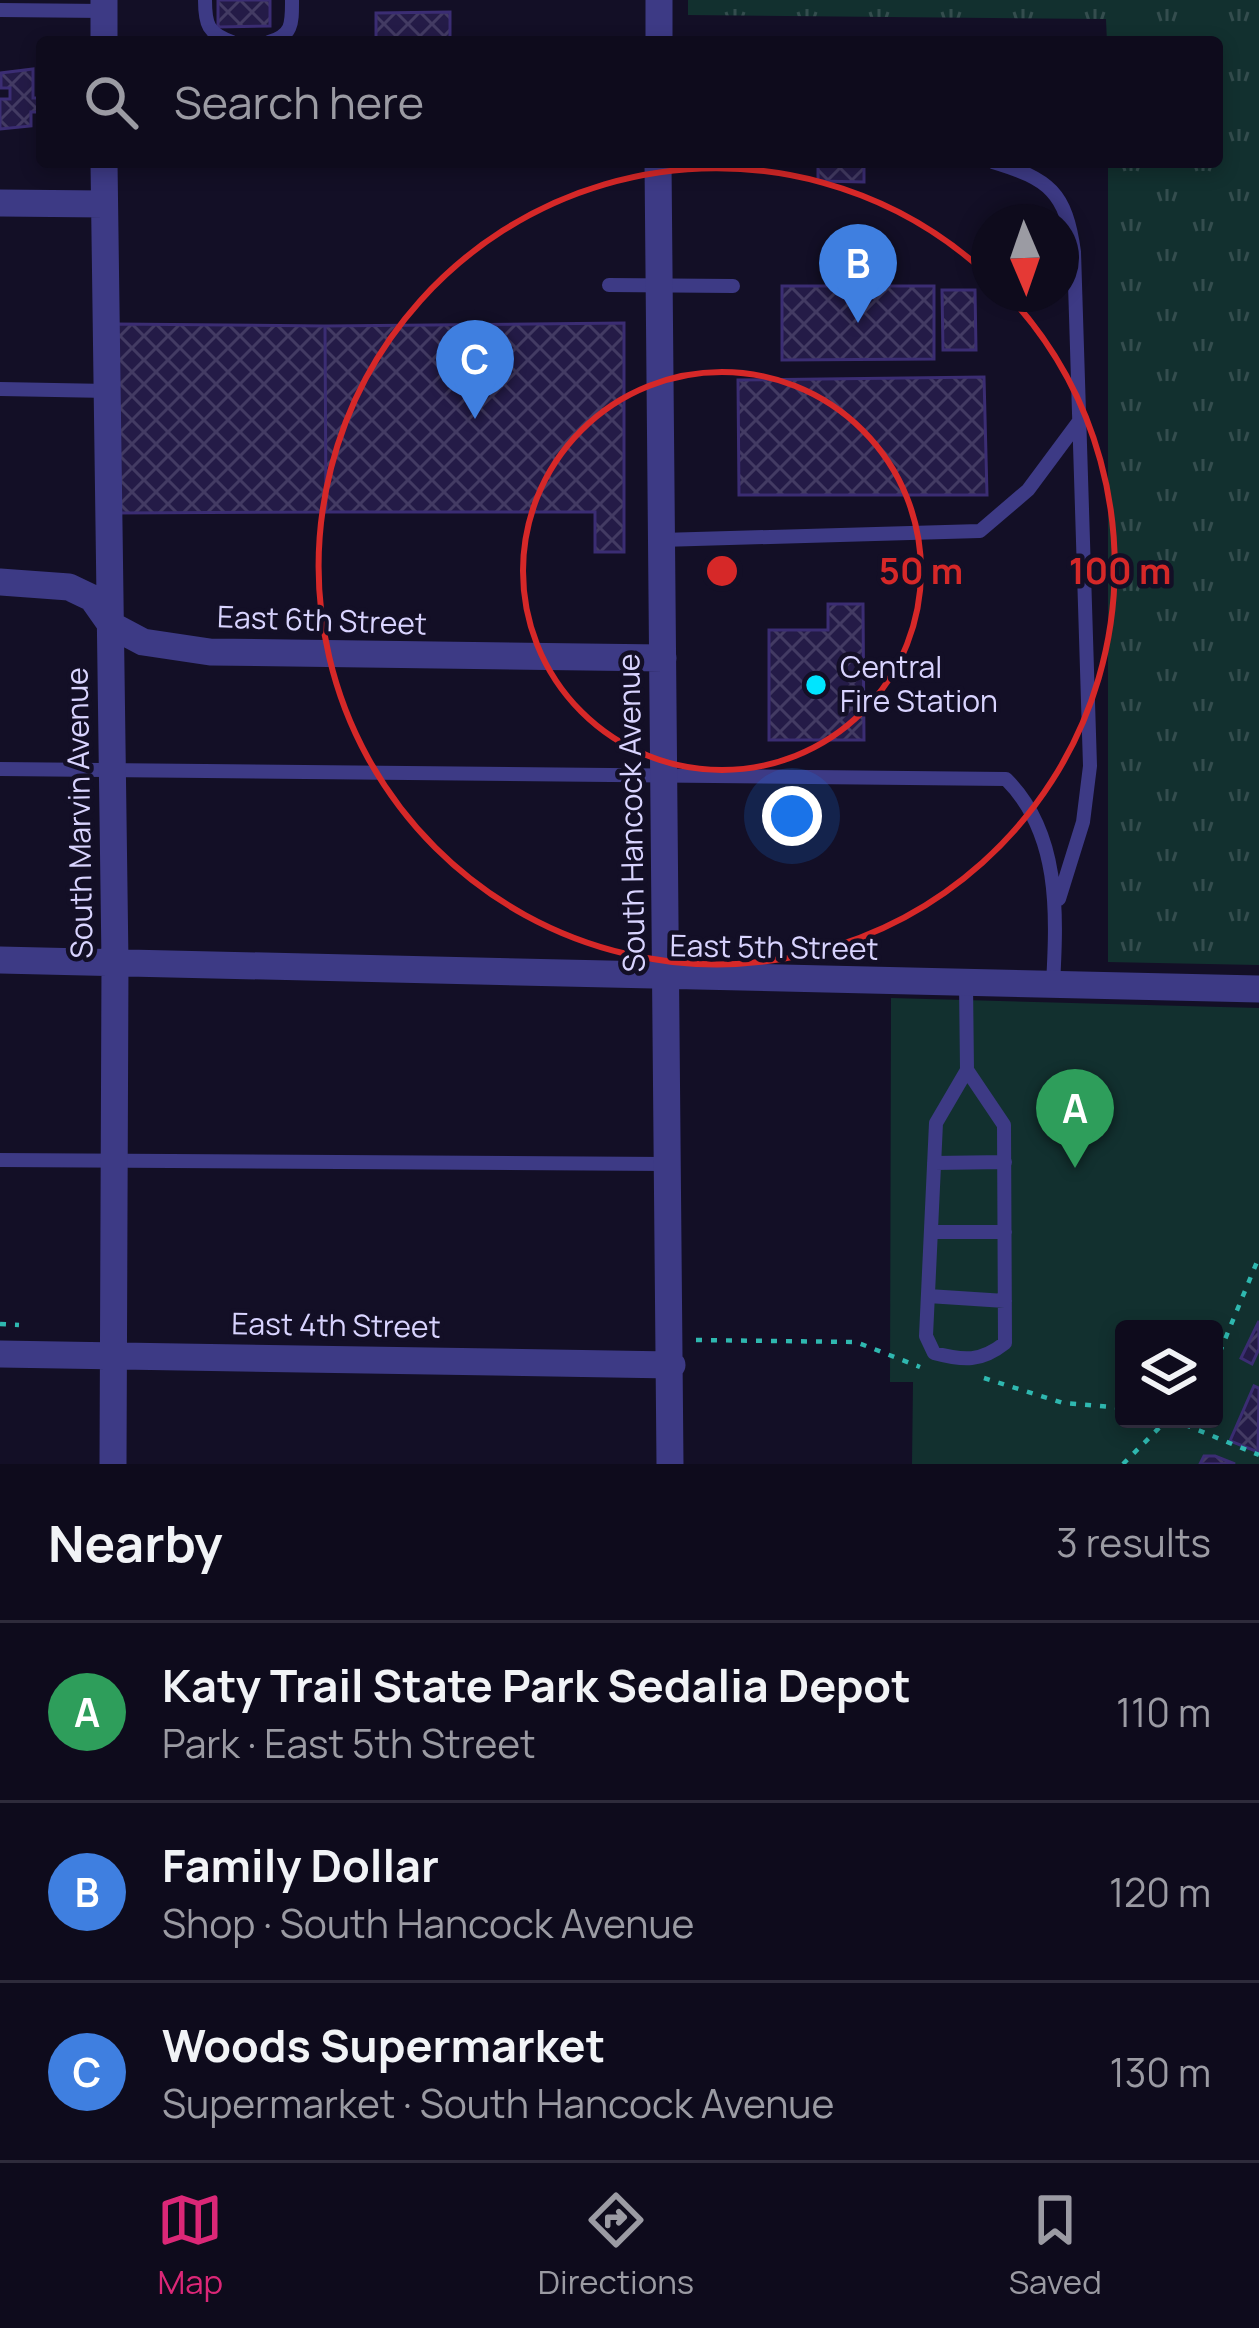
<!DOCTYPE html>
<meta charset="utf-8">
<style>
:root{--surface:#0e0b1c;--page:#171425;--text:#f1f3f6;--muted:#9b9ba3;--line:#2e2b3b;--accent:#db2777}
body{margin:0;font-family:Manrope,sans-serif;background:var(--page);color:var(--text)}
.controls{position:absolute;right:36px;bottom:36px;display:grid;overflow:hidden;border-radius:12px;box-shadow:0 6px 18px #0003}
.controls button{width:108px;height:108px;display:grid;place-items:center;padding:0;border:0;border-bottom:3px solid var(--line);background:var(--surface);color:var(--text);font:60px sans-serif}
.compass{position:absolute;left:971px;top:204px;width:108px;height:108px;border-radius:50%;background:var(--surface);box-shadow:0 6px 18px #0003;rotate:178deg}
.you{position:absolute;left:792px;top:816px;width:42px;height:42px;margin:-30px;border:9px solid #fff;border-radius:50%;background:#1a73e8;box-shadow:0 0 0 18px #1a73e833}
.badge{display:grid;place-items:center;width:78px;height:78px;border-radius:50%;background:var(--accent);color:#fff;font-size:39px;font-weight:700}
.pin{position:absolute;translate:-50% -99px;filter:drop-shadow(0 3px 6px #0008)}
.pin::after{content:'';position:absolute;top:63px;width:42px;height:36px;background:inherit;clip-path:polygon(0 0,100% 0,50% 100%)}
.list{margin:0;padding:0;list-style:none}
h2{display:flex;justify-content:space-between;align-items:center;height:156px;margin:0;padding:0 48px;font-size:51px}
h2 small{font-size:39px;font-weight:400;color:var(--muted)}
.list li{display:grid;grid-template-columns:78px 1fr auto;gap:36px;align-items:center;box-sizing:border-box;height:180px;padding:0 48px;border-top:3px solid var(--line)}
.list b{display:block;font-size:45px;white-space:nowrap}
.list p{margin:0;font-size:39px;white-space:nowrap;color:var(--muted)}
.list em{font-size:39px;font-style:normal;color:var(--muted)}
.icon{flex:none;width:66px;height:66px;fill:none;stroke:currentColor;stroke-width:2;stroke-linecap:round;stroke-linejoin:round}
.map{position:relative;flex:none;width:1259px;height:1464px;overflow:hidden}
.search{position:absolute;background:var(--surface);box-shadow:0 6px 18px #0003;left:36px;right:36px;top:36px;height:132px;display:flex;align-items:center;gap:30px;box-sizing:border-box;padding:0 42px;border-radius:12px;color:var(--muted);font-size:45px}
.sheet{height:696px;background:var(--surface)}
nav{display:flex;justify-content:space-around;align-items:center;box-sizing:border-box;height:168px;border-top:3px solid var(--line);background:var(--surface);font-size:33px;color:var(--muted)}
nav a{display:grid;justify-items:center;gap:6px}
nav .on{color:var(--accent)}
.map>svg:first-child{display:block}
</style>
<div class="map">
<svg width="1259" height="1464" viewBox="0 0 1259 1464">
<defs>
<pattern id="grass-tufts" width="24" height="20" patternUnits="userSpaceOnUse" patternTransform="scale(3)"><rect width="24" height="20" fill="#12302f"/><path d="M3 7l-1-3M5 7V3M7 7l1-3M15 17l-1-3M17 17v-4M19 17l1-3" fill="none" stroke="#344d4e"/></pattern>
<pattern id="building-cross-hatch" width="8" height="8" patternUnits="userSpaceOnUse" patternTransform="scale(3)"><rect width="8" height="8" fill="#241b47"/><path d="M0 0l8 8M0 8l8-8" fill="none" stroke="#433b63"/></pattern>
</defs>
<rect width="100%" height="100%" fill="#130f26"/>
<!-- grass -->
<path fill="url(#grass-tufts)" d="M688,0H1259V965L1108,962V162H1217V42H1107L1106,19L688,15Z"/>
<!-- park -->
<path fill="#12302f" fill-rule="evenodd" d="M891,998L1259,1008V1464H912L913,1382H890ZM1124,1329H1214V1419H1124Z"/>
<!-- building -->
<path fill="url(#building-cross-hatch)" stroke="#3b2d73" stroke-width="3" d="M218,0H270V26L218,27Z
M450,12V42H376V13Z
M33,69V98H40V112H31V126L0,129V99H10V88H1V73Z
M818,162H864V182L818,181Z
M782,286H934V359L782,360Z
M942,290H975L976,350H943Z
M624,323V552H595V512H326L325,326Z
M116,324L325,326L326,512L116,513Z
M984,377L987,495H739L738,380Z
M828,604H863L864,740H769V630H828Z
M1259,1321V1349L1252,1364L1241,1358Z
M1254,1386L1259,1388L1258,1452L1230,1441Z
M1204,1456H1215L1235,1464H1200Z"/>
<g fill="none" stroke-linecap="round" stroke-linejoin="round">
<!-- path -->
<path stroke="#2fb8b0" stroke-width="4.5" stroke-dasharray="6 9" stroke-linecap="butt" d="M0,1324L19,1325
M696,1340L856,1342L920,1367
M1214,1366L1259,1257
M984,1378L1063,1403L1124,1408
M1171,1419L1259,1455
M1123,1464L1168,1419"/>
<!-- lane -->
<path stroke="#3d3a85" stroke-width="14" d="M205,0C205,25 208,33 232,42
M0,10L104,11
M269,42C293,35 292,23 292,0
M993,162C1049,179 1066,192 1074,252L1090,766L1083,822L1059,899
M609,285L733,286
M0,389L109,391
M661,540L980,531L1028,490L1080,420
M0,769L1006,779C1060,833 1057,912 1053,984
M966,984L967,1070L1004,1125L1005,1343C981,1362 964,1361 934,1353L926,1336L936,1123L967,1070
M0,1160L667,1164
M934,1163L1005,1162
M931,1232H1005
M928,1296L1005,1301"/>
<!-- street -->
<path stroke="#3d3a85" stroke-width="27" d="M104,0V42
M659,42V0
M104,162L115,962L113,1464
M658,162L670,1464
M0,203L104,204
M0,582L69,587L92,598L111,625L143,642L210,652L663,658
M0,960L1259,989
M0,1354L672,1365"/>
</g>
<!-- distance rings -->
<g fill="none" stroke="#d62828" stroke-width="6">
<circle cx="722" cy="571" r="199"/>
<path d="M1008 295A398 398 0 1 1 988 275"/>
</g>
<!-- markers -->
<circle fill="#00e5ff" stroke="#130f26" stroke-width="4.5" cx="816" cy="685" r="12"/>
<g text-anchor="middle" stroke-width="9" stroke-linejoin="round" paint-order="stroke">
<!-- street labels -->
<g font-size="30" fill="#d9d4ff" stroke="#130f26">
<text transform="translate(322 621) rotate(2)" y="10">East 6th Street</text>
<text transform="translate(80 813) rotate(-91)" y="10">South Marvin Avenue</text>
<text transform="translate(632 813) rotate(-91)" y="10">South Hancock Avenue</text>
<text transform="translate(774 948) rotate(1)" y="10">East 5th Street</text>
<text transform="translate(336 1326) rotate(1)" y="10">East 4th Street</text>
</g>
<!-- poi labels -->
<g font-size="30" fill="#d9d4ff" stroke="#130f26" text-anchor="start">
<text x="840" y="678">Central<tspan x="840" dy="34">Fire Station</tspan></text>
</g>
</g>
<circle cx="722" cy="571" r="18" fill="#d62828" stroke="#130f26" stroke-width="6"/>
<g font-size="36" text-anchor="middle" font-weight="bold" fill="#d62828" stroke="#130f26" stroke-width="9" stroke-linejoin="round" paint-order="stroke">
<text x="921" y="584">50 m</text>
<text x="1120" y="584">100 m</text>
</g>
</svg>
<div class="controls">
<button><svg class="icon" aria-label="layers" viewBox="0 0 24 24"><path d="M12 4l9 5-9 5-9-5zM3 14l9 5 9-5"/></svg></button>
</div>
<svg class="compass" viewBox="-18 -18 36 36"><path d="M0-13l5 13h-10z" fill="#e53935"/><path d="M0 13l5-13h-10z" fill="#9b9ba3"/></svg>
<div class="you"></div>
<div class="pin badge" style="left:1075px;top:1168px;background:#2e9e5b">A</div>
<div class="pin badge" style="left:858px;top:323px;background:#3f7fe0">B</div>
<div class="pin badge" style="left:475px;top:419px;background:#3f7fe0">C</div>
<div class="search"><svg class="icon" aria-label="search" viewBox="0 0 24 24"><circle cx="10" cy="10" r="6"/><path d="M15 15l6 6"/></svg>Search here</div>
</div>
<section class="sheet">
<h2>Nearby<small>3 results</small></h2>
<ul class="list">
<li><span class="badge" style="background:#2e9e5b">A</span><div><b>Katy Trail State Park Sedalia Depot</b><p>Park · East 5th Street</p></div><em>110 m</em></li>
<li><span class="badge" style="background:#3f7fe0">B</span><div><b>Family Dollar</b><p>Shop · South Hancock Avenue</p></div><em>120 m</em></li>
<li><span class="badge" style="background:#3f7fe0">C</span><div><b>Woods Supermarket</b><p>Supermarket · South Hancock Avenue</p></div><em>130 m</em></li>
</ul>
</section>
<nav>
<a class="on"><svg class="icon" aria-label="map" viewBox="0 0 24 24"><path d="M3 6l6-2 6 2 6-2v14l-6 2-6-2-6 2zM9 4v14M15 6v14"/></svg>Map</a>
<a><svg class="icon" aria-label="directions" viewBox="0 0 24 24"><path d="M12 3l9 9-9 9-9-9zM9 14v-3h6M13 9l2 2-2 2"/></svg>Directions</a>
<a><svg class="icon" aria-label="saved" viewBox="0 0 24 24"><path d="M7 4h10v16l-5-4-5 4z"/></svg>Saved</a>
</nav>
